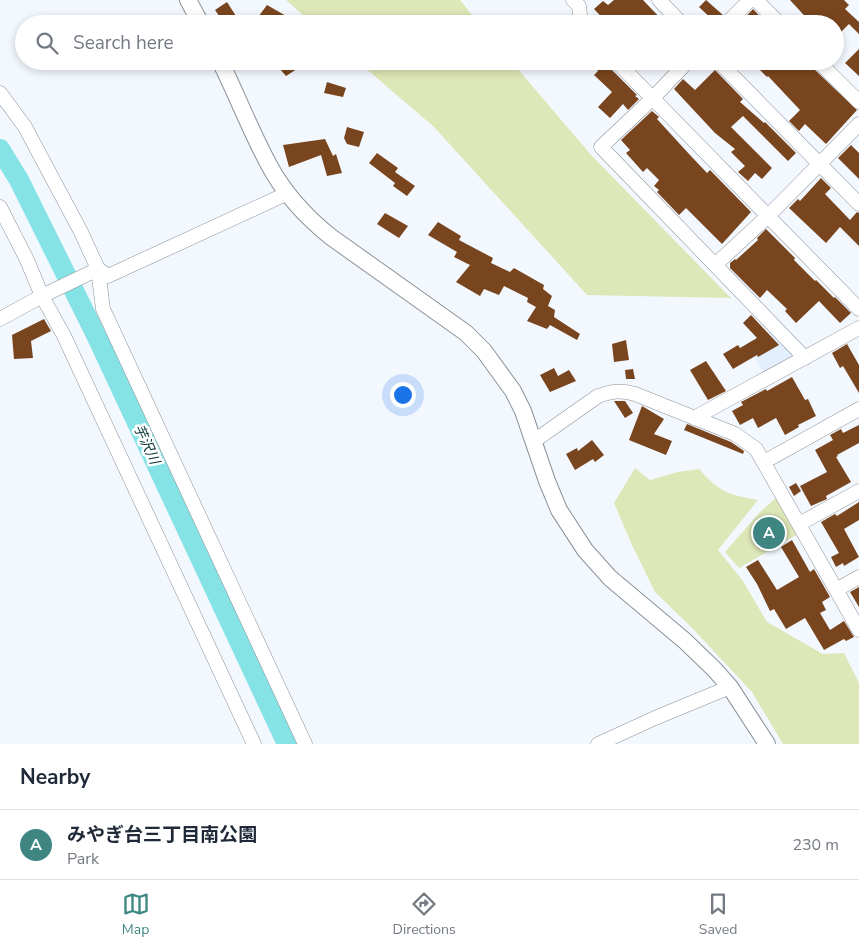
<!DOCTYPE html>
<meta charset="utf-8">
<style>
:root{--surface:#fff;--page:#f6f6f7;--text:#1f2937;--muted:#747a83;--line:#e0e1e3;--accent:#3f8682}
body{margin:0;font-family:"Nunito Sans","Noto Sans JP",sans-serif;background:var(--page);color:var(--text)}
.you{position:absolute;left:402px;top:394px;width:18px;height:18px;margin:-12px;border:4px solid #fff;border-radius:50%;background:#1a73e8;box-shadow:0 0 0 8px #1a73e833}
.badge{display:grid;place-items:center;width:32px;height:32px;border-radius:50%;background:var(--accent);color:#fff;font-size:16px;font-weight:700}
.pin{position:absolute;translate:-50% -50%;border:2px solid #fff;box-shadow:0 1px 5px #0006}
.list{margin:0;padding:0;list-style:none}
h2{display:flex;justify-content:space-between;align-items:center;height:65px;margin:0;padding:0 20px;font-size:21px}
h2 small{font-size:16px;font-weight:400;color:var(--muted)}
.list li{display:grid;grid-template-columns:32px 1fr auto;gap:15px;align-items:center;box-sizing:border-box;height:70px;padding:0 20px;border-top:1px solid var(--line)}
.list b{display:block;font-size:19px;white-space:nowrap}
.list p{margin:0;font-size:16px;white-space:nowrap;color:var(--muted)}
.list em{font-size:16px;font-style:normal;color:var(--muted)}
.icon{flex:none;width:28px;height:28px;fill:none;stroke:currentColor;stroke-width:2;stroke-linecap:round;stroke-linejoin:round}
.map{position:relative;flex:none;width:859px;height:744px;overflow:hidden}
.search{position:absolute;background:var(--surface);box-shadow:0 2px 8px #0003;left:15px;right:15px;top:15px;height:55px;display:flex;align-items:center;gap:12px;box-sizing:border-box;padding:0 18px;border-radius:28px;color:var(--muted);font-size:19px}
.sheet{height:135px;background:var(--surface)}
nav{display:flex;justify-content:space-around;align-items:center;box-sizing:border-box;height:70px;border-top:1px solid var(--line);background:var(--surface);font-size:14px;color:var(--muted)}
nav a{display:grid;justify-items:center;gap:2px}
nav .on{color:var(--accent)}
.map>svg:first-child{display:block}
</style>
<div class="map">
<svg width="859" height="744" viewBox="0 0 859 744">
<rect width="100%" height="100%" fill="#f3f8ff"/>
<!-- built -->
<path fill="#e3effd" d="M772,330L794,348L793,357L763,373L747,343Z"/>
<!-- green -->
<path fill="#dee7b7" d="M286,0H460L479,24H313Z
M357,61H511L592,156L731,298L587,295L434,127Z
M635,468L650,480L678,472L699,469C721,493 727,494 758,500L718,550L743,581L767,622L823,654L844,653L859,683V744H783L752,692L692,628L655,592L632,545L614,503Z
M777,497L798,534L739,568L725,552L760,512Z"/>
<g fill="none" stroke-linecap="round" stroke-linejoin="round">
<!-- river -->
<path stroke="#86e3e5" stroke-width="20" d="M0,149L19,180L96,335L287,744"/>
</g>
<!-- building -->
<path fill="#79451e" d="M614,0H643L666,24H608L594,9L603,1L608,5Z
M706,0L723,15L717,24L699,7Z
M790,0H844L849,5L845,9L859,22V34L849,24L835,38V24H812Z
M227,2L236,16L224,23L215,10Z
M267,5L288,17L284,24H270L258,17Z
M753,9L767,24H739Z
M859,49V76L845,63Z
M273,61H292L300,67L286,76Z
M590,61H607L611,69L637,95L635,96L639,99L628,110L623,104L610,118L598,107L612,92L594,75L598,71Z
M751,61H809L812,67L857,110L826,144L805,124L799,131L789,121L800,110L768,76L767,77Z
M715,70L743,99L740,102L764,123L765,122L796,153L788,161L743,116L731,127L772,168L762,179L755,173L748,181L738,172L745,166L731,152L735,149L715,133L674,89L683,79L695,90Z
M327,82L346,88L343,97L324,93Z
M652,111L659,117L657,119L690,155L707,173L710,170L751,212L722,244L686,208L679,215L657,192L659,190L654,186L659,180L647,168L643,172L626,153L630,150L621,140Z
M347,127L364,132L359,147L347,144L344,138Z
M325,139L333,156L336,154L342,173L327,176L321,155L289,167L283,145Z
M851,145L859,153V179L838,158Z
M377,153L398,168L395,172L415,186L407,196L393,186L395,183L369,163Z
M821,178L831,188L825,194L850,220L857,212L859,213V246L840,227L826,243L789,208L798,199L800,201Z
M385,213L408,226L399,238L377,224Z
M438,222L461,236L459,240L493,258L491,263L510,272L514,268L544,285L543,289L552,296L548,306L555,310L554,317L580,334L577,340L550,325L547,329L527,321L536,307L527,302L528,298L504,286L499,295L484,289L480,296L456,282L470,265L454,257L457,252L428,235Z
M766,229L795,258L794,260L815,281L816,280L834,298L835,297L851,313L840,323L819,301L796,323L785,311L787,309L767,290L760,298L730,268V263L735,259L736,260L758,240L757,238Z
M751,315L779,345L758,357L757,355L733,369L723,354L738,345L740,348L757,338L743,323Z
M44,319L51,331L31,341L33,358L14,359L12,335Z
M626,340L629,360L614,362L612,344Z
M847,344L859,365V393L843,366L840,368L832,353Z
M706,361L726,391L708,400L690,370Z
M554,368L558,376L569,370L576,381L550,392L540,375Z
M633,369L635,379H626L625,370Z
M792,377L805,400L808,399L816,416L798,425L799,427L785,435L776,418L758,428L753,418L740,425L732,411L743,405L741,402L766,389L767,391Z
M614,401H625L633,413L625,418Z
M642,406L664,419L654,434L672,441L666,455L629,440Z
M687,424L731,442L744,451L743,454L684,430Z
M859,425V443L837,455L838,456L836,457L851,482L826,496L827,499L811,506L800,486L827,472L815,450L833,440L830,435L841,429L843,433Z
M592,440L604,455L595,462L593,459L575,470L566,454L577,448L578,451Z
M796,483L801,491L794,496L789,487Z
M859,502V520L844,529L859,557L844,566L843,563L836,567L831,557L839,553L821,522L835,514L837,516Z
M792,540L810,572L814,569L830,597L822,602L826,610L820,613L830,630L844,621L854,637L846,641L844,639L824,650L805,618L786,629L774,609L770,611L757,584L746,567L758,560L777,590L799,577L781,547Z
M859,587V607L850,592Z"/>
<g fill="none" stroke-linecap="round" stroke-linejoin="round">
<defs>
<path id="minor" d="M573,0L579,6L581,24
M659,0L682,24
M756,0L780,24
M726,24L750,0
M616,61L859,309
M688,61L653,98L601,147L805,358
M718,61L859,204
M818,61L859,102
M0,93L25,127L81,232L98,269L103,309L305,744
M0,207L27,260L42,296L64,336L254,744
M715,265L768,216L859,124
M98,269L108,276L288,193
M0,319L42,296L98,269
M694,418L859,328
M534,441L598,396C612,391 621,390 635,394L735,434L756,449L859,630
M764,462L859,409
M799,524L859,491
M836,590L859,577
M598,744L655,718L730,687"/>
<path id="tertiary" d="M188,0L201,24
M220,61C237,95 251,132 269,165C284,193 306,217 331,237L466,333L484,351L513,391L523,411L547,481L559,510L585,550L610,578L685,641L714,669L730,687L767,744"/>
</defs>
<!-- minor casing -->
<use href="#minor" stroke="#8c9299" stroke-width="15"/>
<!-- tertiary casing -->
<use href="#tertiary" stroke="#8c9299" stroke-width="18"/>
<!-- minor -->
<use href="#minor" stroke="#fff" stroke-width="14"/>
<!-- tertiary -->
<use href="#tertiary" stroke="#fff" stroke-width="16"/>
</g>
<g text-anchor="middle" stroke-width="5" stroke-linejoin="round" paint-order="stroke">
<!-- water labels -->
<g font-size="14" font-style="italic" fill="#063436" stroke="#fff">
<text transform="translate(147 444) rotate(65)" y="5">芋沢川</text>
</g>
</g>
</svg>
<div class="you"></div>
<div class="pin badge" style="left:769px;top:533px">A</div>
<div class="search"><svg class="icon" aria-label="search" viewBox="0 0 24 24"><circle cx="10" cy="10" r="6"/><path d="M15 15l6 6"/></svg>Search here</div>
</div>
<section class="sheet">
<h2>Nearby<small></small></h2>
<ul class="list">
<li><span class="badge">A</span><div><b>みやぎ台三丁目南公園</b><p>Park</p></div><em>230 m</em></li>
</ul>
</section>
<nav>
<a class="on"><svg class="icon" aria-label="map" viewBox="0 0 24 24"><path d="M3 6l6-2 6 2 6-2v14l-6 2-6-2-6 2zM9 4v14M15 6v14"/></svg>Map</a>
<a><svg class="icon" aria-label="directions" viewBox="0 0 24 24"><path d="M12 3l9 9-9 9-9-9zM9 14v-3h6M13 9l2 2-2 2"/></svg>Directions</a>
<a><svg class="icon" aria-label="saved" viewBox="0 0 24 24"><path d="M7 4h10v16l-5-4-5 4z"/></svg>Saved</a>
</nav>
